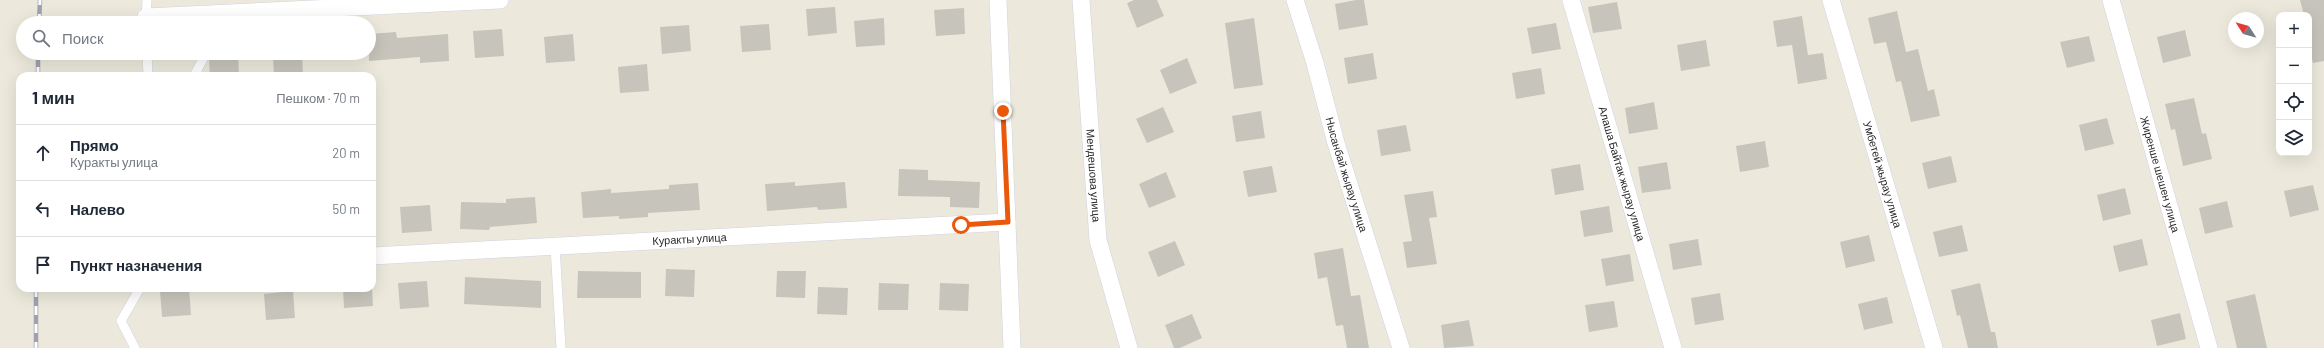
<!DOCTYPE html>
<html lang="ru">
<meta charset="utf-8">
<style>
:root{--surface:#fff;--page:#f6f6f7;--text:#1f2937;--muted:#747a83;--line:#e0e1e3}
body{margin:0;font-family:Barlow,sans-serif;background:var(--page);color:var(--text)}
.controls{position:absolute;right:12px;top:12px;display:grid;overflow:hidden;border-radius:8px;box-shadow:0 4px 16px #0002}
.controls button{width:36px;height:36px;display:grid;place-items:center;padding:0;border:0;border-bottom:1px solid var(--line);background:var(--surface);color:var(--text);font:20px sans-serif}
.compass{position:absolute;left:2228px;top:12px;width:36px;height:36px;border-radius:50%;background:var(--surface);box-shadow:0 4px 16px #0002;rotate:306deg}
.stop{position:absolute;width:12px;height:12px;margin:-9px;border:3px solid #ea580c;border-radius:50%;background:#fff}
.stop.end{background:#ea580c;border-color:#fff;box-shadow:0 1px 4px #0008}
.list{margin:0;padding:0;list-style:none}
h2{display:flex;justify-content:space-between;align-items:center;height:52px;margin:0;padding:0 16px;font-size:17px}
h2 small{font-size:13px;font-weight:400;color:var(--muted)}
.list li{display:grid;grid-template-columns:26px 1fr auto;gap:12px;align-items:center;box-sizing:border-box;height:56px;padding:0 16px;border-top:1px solid var(--line)}
.list b{display:block;font-size:15px;white-space:nowrap}
.list p{margin:0;font-size:13px;white-space:nowrap;color:var(--muted)}
.list em{font-size:13px;font-style:normal;color:var(--muted)}
.icon{flex:none;width:22px;height:22px;fill:none;stroke:currentColor;stroke-width:2;stroke-linecap:round;stroke-linejoin:round}
.map{position:relative;flex:none;width:2324px;height:348px;overflow:hidden}
.search{position:absolute;background:var(--surface);box-shadow:0 4px 16px #0002;left:16px;top:16px;width:360px;height:44px;display:flex;align-items:center;gap:10px;box-sizing:border-box;padding:0 14px;border-radius:22px;color:var(--muted);font-size:15px}
.panel{position:absolute;background:var(--surface);box-shadow:0 4px 16px #0002;left:16px;top:72px;width:360px;height:220px;border-radius:12px}
.map>svg:first-child{display:block}
</style>
<div class="map">
<svg width="2324" height="348" viewBox="0 0 2324 348">
<rect width="100%" height="100%" fill="#ece9dc"/>
<!-- building -->
<path fill="#c7c5bb" d="M1134,0H1157L1164,16L1137,28L1127,3Z
M1356,0H1364L1368,25L1339,30L1335,4Z
M2300,0H2324V61L2313,63L2309,47V15H2304Z
M1617,2L1622,29L1593,33L1588,7Z
M835,7L837,33L808,36L806,9Z
M964,8L965,34L936,36L934,10Z
M1897,11L1906,52L1918,49L1928,91L1934,89L1940,116L1911,122L1901,81L1896,82L1886,42L1874,44L1868,18Z
M1802,16L1808,55L1823,53L1827,79L1798,84L1792,45L1777,47L1773,21Z
M884,18L885,45L856,47L854,21Z
M1254,18L1263,85L1234,89L1225,23Z
M1556,23L1561,49L1532,54L1527,28Z
M769,24L771,50L742,52L740,26Z
M689,25L691,51L662,54L660,27Z
M502,29L504,56L475,58L473,31Z
M2185,30L2191,56L2163,63L2157,37Z
M396,32L397,38L448,34L449,61L420,63V57L369,61V34Z
M573,34L575,61L546,63L544,37Z
M2089,36L2095,61L2067,68L2060,42Z
M1706,40L1710,66L1681,71L1677,45Z
M238,53L239,76H210L209,61L212,55Z
M1373,53L1377,79L1348,84L1344,58Z
M302,55L303,76H274L273,57Z
M1187,58L1197,83L1170,94L1160,70Z
M647,64L649,91L620,93L618,67Z
M1541,68L1545,94L1516,99L1512,73Z
M2194,98L2202,134L2206,133L2212,159L2183,166L2175,129L2171,130L2165,104Z
M1654,102L1658,129L1629,134L1625,108Z
M1163,107L1174,132L1147,143L1136,119Z
M1261,111L1265,138L1236,142L1232,116Z
M2107,118L2114,144L2085,151L2079,125Z
M1406,125L1411,151L1381,156L1377,130Z
M1765,141L1769,167L1740,172L1736,146Z
M1951,156L1957,182L1928,189L1922,163Z
M1667,162L1671,189L1642,193L1638,167Z
M1580,164L1584,190L1555,195L1551,169Z
M1272,166L1277,192L1248,197L1243,171Z
M899,169L928,170V180L980,182L979,208L950,207V197L898,196Z
M1166,172L1176,197L1149,208L1139,184Z
M795,182V186L845,182L847,208L818,210L817,207L767,211L765,184Z
M698,183L700,210L648,213V217L619,219V216L583,218L581,192L611,189V193L669,189V185Z
M2313,185L2319,210L2290,217L2284,191Z
M2125,188L2131,214L2103,221L2097,195Z
M1433,191L1437,217L1429,218L1437,264L1407,268L1403,242L1412,241L1404,195Z
M535,197L537,223L490,227L489,230L460,229L461,202L506,203V199Z
M2227,201L2233,227L2205,234L2199,208Z
M430,205L432,231L402,233L400,207Z
M1609,206L1613,232L1584,237L1580,211Z
M1962,225L1968,251L1939,257L1933,232Z
M1869,235L1875,261L1846,268L1840,242Z
M1698,239L1702,265L1673,270L1669,244Z
M2142,239L2148,265L2119,272L2113,246Z
M1175,241L1185,265L1158,277L1148,252Z
M1343,248L1351,296L1360,295L1369,348H1347L1343,325L1336,326L1327,277L1318,279L1314,253Z
M1630,254L1634,281L1606,286L1601,259Z
M666,269L695,270L694,297L665,296Z
M578,271L641,272V298H577Z
M777,271H806L805,298L776,297Z
M465,277L541,281V308L464,304Z
M427,281L429,307L400,309L398,283Z
M879,283L909,284L908,310H878Z
M940,283L969,284L968,311L939,310Z
M1980,283L1991,332H1995L1998,348H1968L1960,315L1957,316L1951,290Z
M818,287L848,288L847,315L817,314Z
M189,288L191,315L162,317L160,291Z
M343,288H372L373,306L344,308Z
M293,291L295,318L266,320L264,294Z
M1720,293L1724,320L1695,325L1691,298Z
M2255,294L2267,348H2237L2226,301Z
M1887,297L1893,323L1864,330L1858,304Z
M1614,301L1618,327L1589,332L1585,305Z
M2180,313L2186,339L2157,346L2151,320Z
M1192,314L1202,338L1180,348H1174L1165,325Z
M1469,320L1474,346L1444,348L1441,325Z"/>
<g fill="none" stroke-linecap="round" stroke-linejoin="round">
<defs>
<path id="service" d="M146,21L147,0
M147,53L148,76
M194,76L206,53
M555,246L561,348
M135,348L121,321L140,288"/>
<g id="minor">
<path d="M998,0L1012,348"/>
<path id="s1" d="M1081,0L1098,240L1129,348"/>
<path id="s2" d="M1295,0L1315,63L1336,143L1401,348"/>
<path id="s3" d="M1571,0L1673,348"/>
<path id="s4" d="M1831,0L1934,348"/>
<path id="s5" d="M2111,0L2209,348"/>
<path d="M146,17L500,0"/>
<path id="s6" d="M372,256L1007,222"/>
</g>
</defs>
<!-- service casing -->
<use href="#service" stroke="#d2d1e3" stroke-width="10"/>
<!-- minor casing -->
<use href="#minor" stroke="#d2d1e3" stroke-width="18"/>
<!-- service -->
<use href="#service" stroke="#fff" stroke-width="9"/>
<!-- minor -->
<use href="#minor" stroke="#fff" stroke-width="17"/>
<defs>
<path id="rail" d="M39,23L40,0
M38,76V53
M36,288V348"/>
</defs>
<!-- rail casing -->
<use href="#rail" stroke="#a09fb4" stroke-width="4.5"/>
<!-- rail -->
<use href="#rail" stroke="#fff" stroke-width="3" stroke-dasharray="9" stroke-linecap="butt"/>
</g>
<g fill="none" stroke-linecap="round" stroke-linejoin="round">
<!-- route -->
<path stroke="#ea580c" stroke-width="5" d="M961,225L1008,222L1003,111"/>
</g>
<g text-anchor="middle" stroke-width="3.5" stroke-linejoin="round" paint-order="stroke">
<!-- street labels -->
<g font-size="11" fill="#2a2a2a" stroke="#fff">
<text dy="4" stroke="none"><textPath href="#s2" startOffset="182">Нысанбай жырау улица</textPath></text>
<text dy="4" stroke="none"><textPath href="#s3" startOffset="181">Алаша Байтак жырау улица</textPath></text>
<text dy="4" stroke="none"><textPath href="#s4" startOffset="182">Умбетей жырау улица</textPath></text>
<text dy="4" stroke="none"><textPath href="#s5" startOffset="181">Жиренше шешен улица</textPath></text>
<text dy="4" stroke="none"><textPath href="#s1" startOffset="176">Мендешова улица</textPath></text>
<text dy="4" stroke="none"><textPath href="#s6" startOffset="318">Куракты улица</textPath></text>
</g>
</g>
</svg>
<div class="controls">
<button>+</button>
<button>−</button>
<button><svg class="icon" aria-label="locate" viewBox="0 0 24 24"><circle cx="12" cy="12" r="6"/><path d="M12 2v4M12 18v4M2 12h4M18 12h4"/></svg></button>
<button><svg class="icon" aria-label="layers" viewBox="0 0 24 24"><path d="M12 4l9 5-9 5-9-5zM3 14l9 5 9-5"/></svg></button>
</div>
<svg class="compass" viewBox="-18 -18 36 36"><path d="M0-13l5 13h-10z" fill="#e53935"/><path d="M0 13l5-13h-10z" fill="#747a83"/></svg>
<div class="stop" style="left:961px;top:225px"></div>
<div class="stop end" style="left:1003px;top:111px"></div>
<div class="search"><svg class="icon" aria-label="search" viewBox="0 0 24 24"><circle cx="10" cy="10" r="6"/><path d="M15 15l6 6"/></svg>Поиск</div>
<section class="panel">
<h2>1 мин<small>Пешком · 70 m</small></h2>
<ul class="list">
<li><svg class="icon" aria-label="ahead" viewBox="0 0 24 24"><path d="M12 20V5M6 11l6-6 6 6"/></svg><div><b>Прямо</b><p>Куракты улица</p></div><em>20 m</em></li>
<li><svg class="icon" aria-label="left" viewBox="0 0 24 24"><path d="M17 20v-9H6M10 6l-5 5 5 5"/></svg><div><b>Налево</b></div><em>50 m</em></li>
<li><svg class="icon" aria-label="arrive" viewBox="0 0 24 24"><path d="M6 21V4h12l-3 4 3 4H6"/></svg><div><b>Пункт назначения</b></div></li>
</ul>
</section>
</div>
